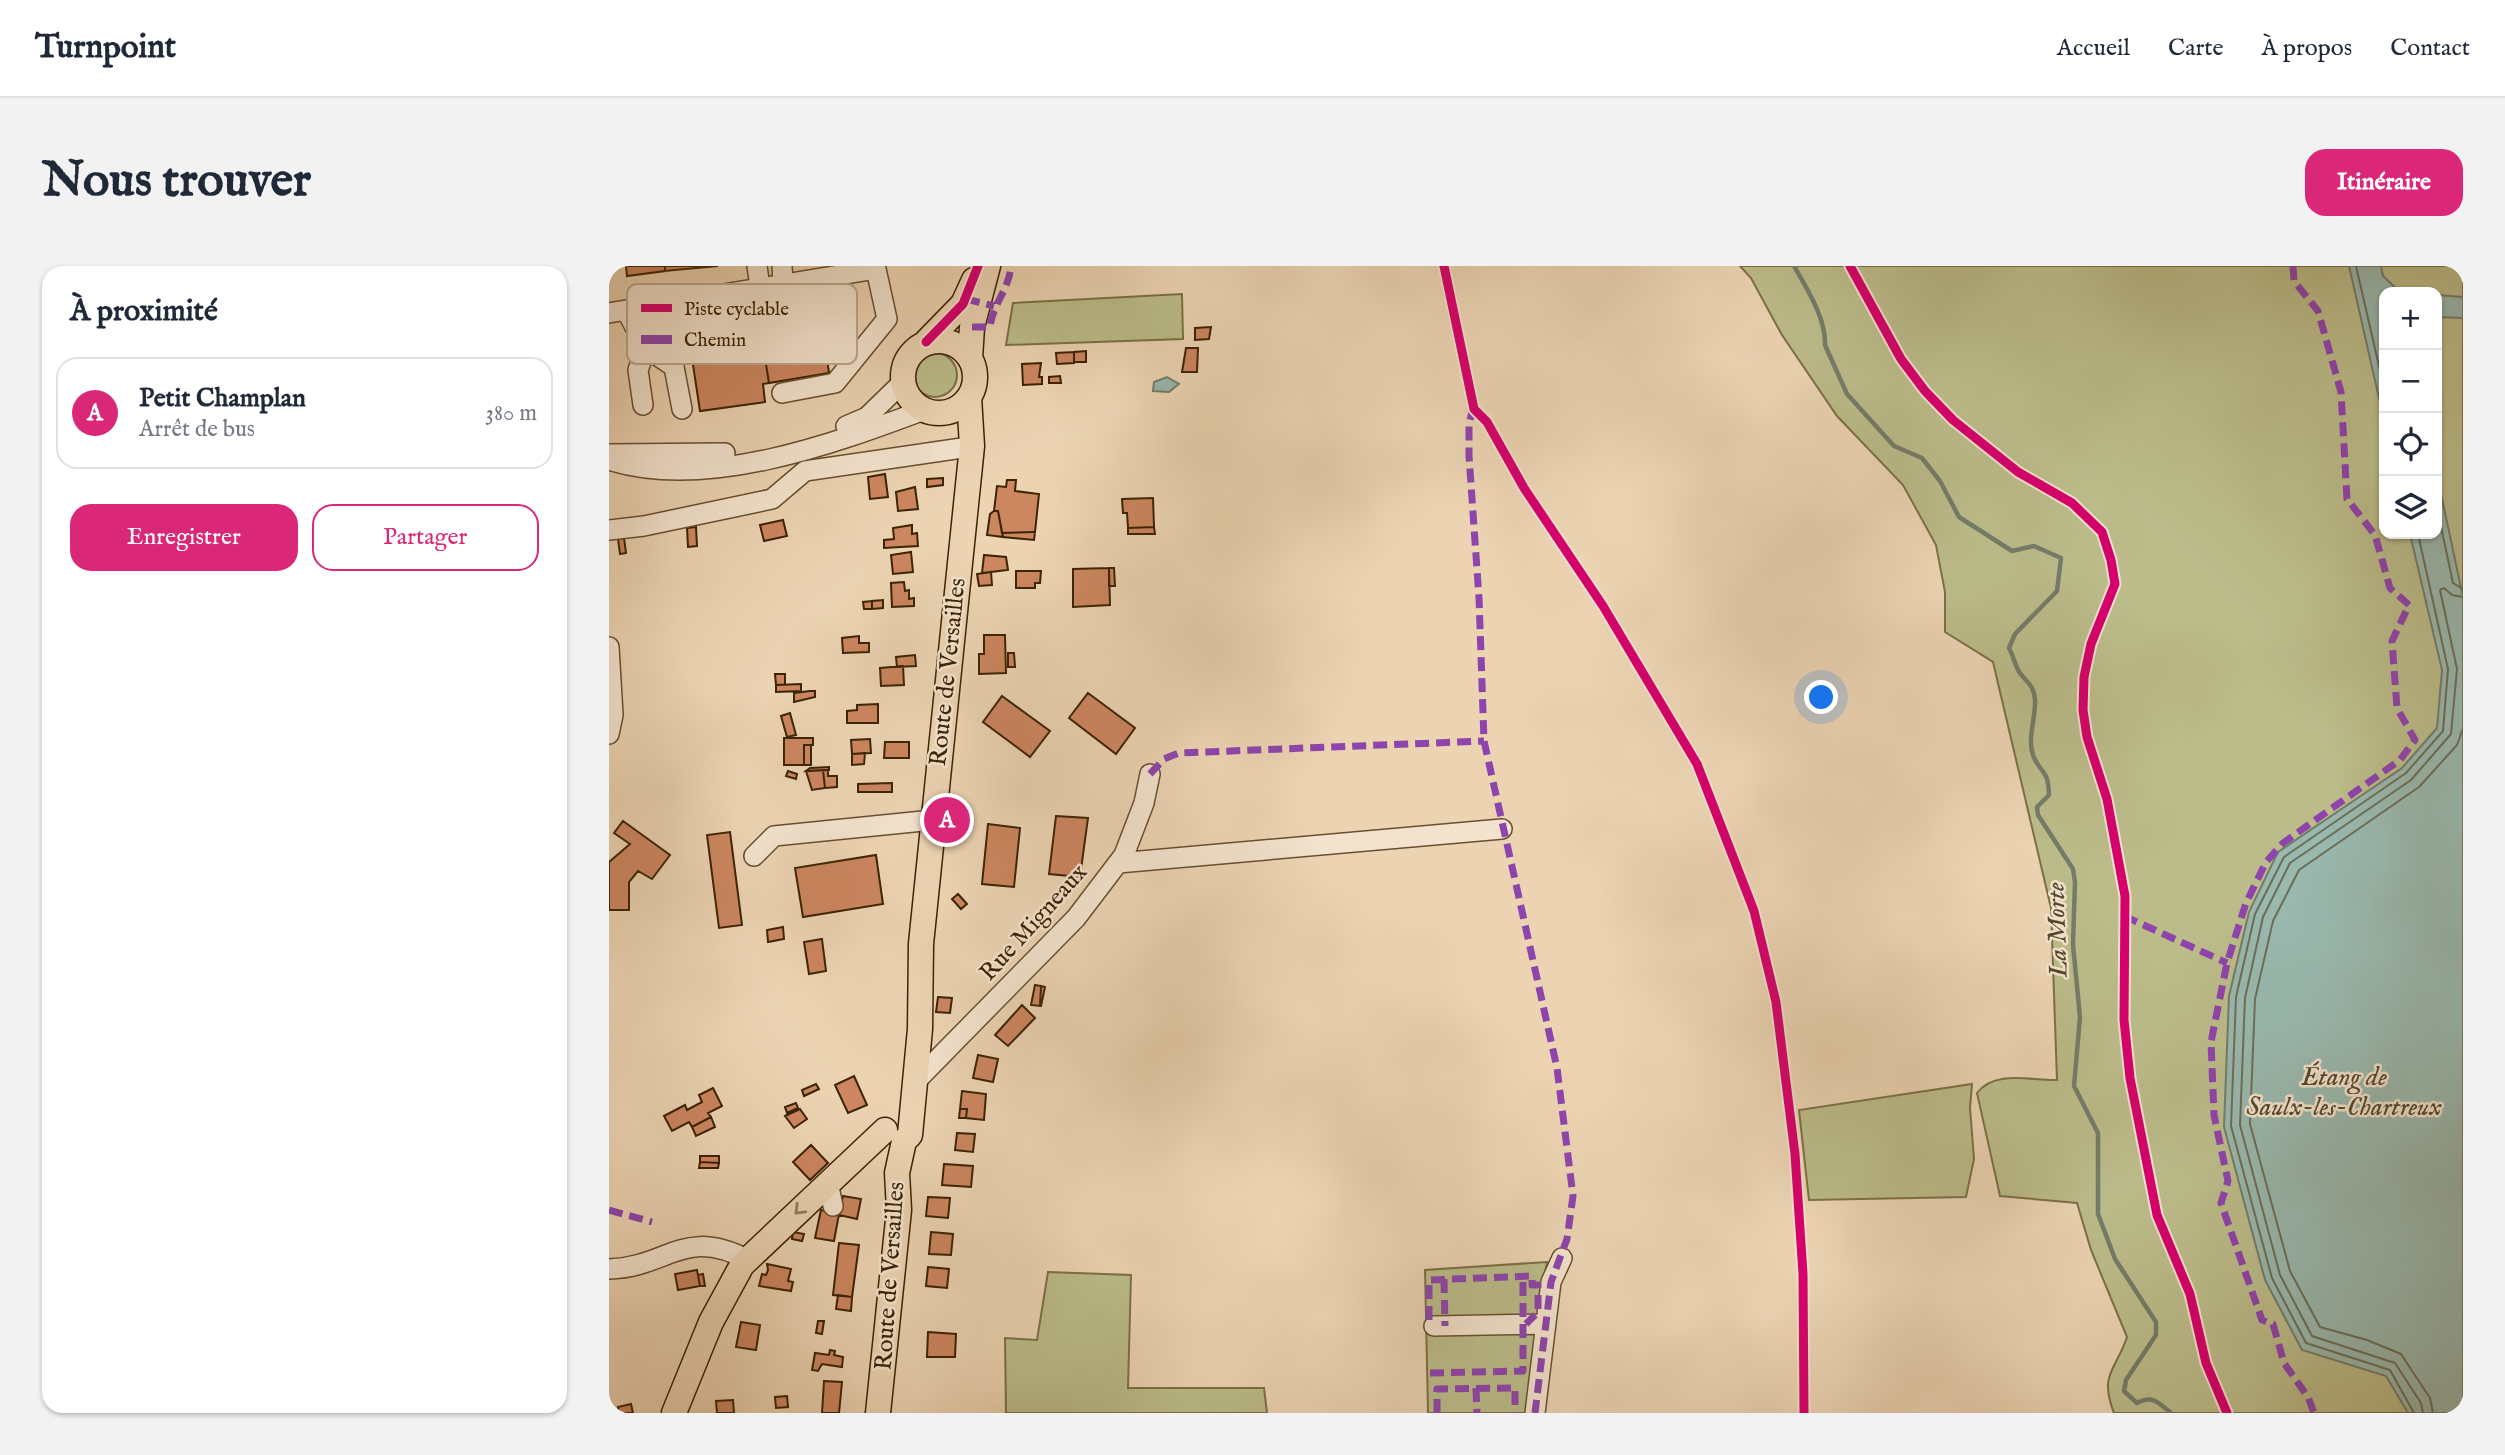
<!DOCTYPE html>
<html lang="fr">
<meta charset="utf-8">
<style>
:root{--surface:#fff;--page:#f2f2f3;--text:#1f2937;--muted:#747a83;--line:#e0e1e3;--accent:#db2777}
body{margin:0;font-family:"IM FELL English",serif;background:var(--page);color:var(--text)}
.controls{position:absolute;right:21px;top:21px;display:grid;overflow:hidden;border-radius:14px;box-shadow:0 2px 5px #0004}
.controls button{width:63px;height:63px;display:grid;place-items:center;padding:0;border:0;border-bottom:2px solid var(--line);background:var(--surface);color:var(--text);font:35px sans-serif}
.you{position:absolute;left:1213px;top:432px;width:24px;height:24px;margin:-18px;border:5px solid #fff;border-radius:50%;background:#1a73e8;box-shadow:0 0 0 10px #1a73e833}
.badge{display:grid;place-items:center;width:46px;height:46px;border-radius:50%;background:var(--accent);color:#fff;font-size:23px;font-weight:700}
.pin{position:absolute;translate:-50% -50%;border:4px solid #fff;box-shadow:0 2px 7px #0006}
.list{margin:0;padding:0;list-style:none}
h2{display:flex;justify-content:space-between;align-items:center;height:91px;margin:0;padding:0 28px;font-size:30px}
h2 small{font-size:23px;font-weight:400;color:var(--muted)}
.list li{display:grid;grid-template-columns:46px 1fr auto;gap:21px;align-items:center;box-sizing:border-box;height:112px;margin:0 14px 14px;padding:0 14px;border:2px solid var(--line);border-radius:21px}
.list b{display:block;font-size:26px;white-space:nowrap}
.list p{margin:0;font-size:23px;white-space:nowrap;color:var(--muted)}
.list em{font-size:23px;font-style:normal;color:var(--muted)}
.actions{display:flex;gap:14px;padding:21px 28px}
.actions a{flex:1;padding:16px 0;border:2px solid var(--accent);border-radius:21px;text-align:center;font-size:24px;color:var(--accent)}
.actions .main{background:var(--accent);color:#fff}
.icon{flex:none;width:38px;height:38px;fill:none;stroke:currentColor;stroke-width:2;stroke-linecap:round;stroke-linejoin:round}
.map{position:relative;flex:none;width:1854px;height:1147px;overflow:hidden;border-radius:21px}
header{display:flex;align-items:center;gap:42px;box-sizing:border-box;height:98px;padding:0 35px;background:var(--surface);border-bottom:2px solid var(--line)}
header strong{font-size:33px}
nav{display:flex;gap:38px;margin-inline-start:auto;font-size:24px}
.intro{display:flex;align-items:center;justify-content:space-between;box-sizing:border-box;height:168px;padding:0 42px}
h1{margin:0;font-size:49px}
.button{padding:18px 32px;border-radius:21px;background:var(--accent);color:#fff;font-size:24px;font-weight:700}
main{display:flex;gap:42px;padding:0 42px}
aside{flex:1;background:var(--surface);border-radius:21px;box-shadow:0 2px 5px #0004}
.map>svg:first-child{display:block}
</style>
<header>
<strong>Turnpoint</strong>
<nav><a>Accueil</a><a>Carte</a><a>À propos</a><a>Contact</a></nav>
</header>
<div class="intro"><h1>Nous trouver</h1><a class="button">Itinéraire</a></div>
<main>
<aside>
<h2>À proximité<small></small></h2>
<ul class="list">
<li><span class="badge">A</span><div><b>Petit Champlan</b><p>Arrêt de bus</p></div><em>380 m</em></li>
</ul>
<div class="actions"><a class="main">Enregistrer</a><a>Partager</a></div>
</aside>
<div class="map">
<svg width="1854" height="1147" viewBox="0 0 1854 1147">
<rect width="100%" height="100%" fill="#ecd4b3"/>
<filter id="stains"><feTurbulence type="fractalNoise" baseFrequency=".00286" numOctaves="4"/><feColorMatrix values="0 0 0 0 .2 0 0 0 0 .09 0 0 0 0 .02 0 0 0 .5 -.17"/></filter>
<radialGradient id="worn" r=".72"><stop offset=".6" stop-color="#630" stop-opacity="0"/><stop offset="1" stop-color="#630" stop-opacity=".3"/></radialGradient>
<!-- green -->
<path fill="#bbbc8a" stroke="#7c7046" stroke-width="2" fill-rule="evenodd" d="M1131,0H1854V1147H1505C1490,1108 1506,1106 1518,1071L1482,984L1468,937L1391,930L1368,827C1386,803 1423,815 1448,814L1442,642L1384,396L1336,366V326L1327,279L1294,219L1228,150L1173,69L1142,12ZM1775,26H1828V268H1775Z
M573,28L574,73L397,79L404,37Z
M304 109a22 22 0 1 1 44 0a22 22 0 1 1-44 0Z
M1363,818L1361,842L1365,893L1357,931L1200,934L1190,844Z
M938,996L927,1065L920,1147H819L816,1004Z
M439,1006L522,1009L519,1122H655L658,1147H397L396,1072L428,1074Z"/>
<!-- water -->
<path fill="#99b8ae" stroke="#747c69" stroke-width="2" d="M1740,0H1772L1774,10L1791,26H1775V154Z
M1828,29L1854,31V52L1828,51Z
M558,111L570,118L560,126L544,125L545,116Z
M1828,209L1854,331V1147H1799L1777,1110L1693,1084L1656,1014L1615,861L1620,730L1640,646L1669,586L1793,502L1828,462L1833,404L1801,268H1828Z"/>
<g fill="none" stroke-linecap="round" stroke-linejoin="round">
<!-- shore -->
<path stroke="#6a6e58" stroke-width="2" d="M1747,0L1775,122
M1828,242L1844,317L1854,323
M1805,1147L1781,1104L1697,1077L1663,1012L1622,860L1627,731L1646,648L1675,591L1797,507L1834,465L1839,403L1809,268
M1814,1147L1812,1137L1786,1097L1703,1070L1671,1009L1631,859L1636,732L1654,651L1681,597L1802,514L1842,468L1848,403L1831,324L1835,322L1843,329L1854,331
M1824,1147L1821,1132L1792,1088L1758,1074L1711,1061L1681,1005L1641,858L1646,733L1664,655L1690,604L1810,521L1848,479L1854,462"/>
<!-- stream -->
<path stroke="#747c69" stroke-width="4.5" d="M1185,0C1198,23 1217,52 1216,79L1238,128L1285,180L1313,192L1331,215L1350,251L1403,285L1425,280L1452,292L1448,325L1406,368L1400,382C1404,389 1406,400 1411,407C1419,418 1425,419 1426,434C1427,452 1418,472 1424,489C1431,508 1439,501 1440,529L1428,541L1429,549L1464,603L1466,616L1464,679L1471,751L1465,820L1489,867V948L1506,993L1547,1056V1069L1517,1114L1515,1125L1528,1137C1544,1129 1549,1136 1562,1147"/>
</g>
<!-- building -->
<path fill="#cc8660" stroke="#3c2302" stroke-width="2" d="M17,0H56V5L18,10Z
M56,0H109L56,5Z
M211,39L220,107L160,117L149,48Z
M149,48L160,117L154,118L156,136L91,145L78,59Z
M602,61L600,73L586,74V62Z
M577,82H589L588,106H573Z
M477,85V96H465V86Z
M465,86V97L448,98L447,87Z
M432,97L430,111H433V118L414,119L413,98Z
M451,110L452,117H440V111Z
M276,208L279,231L261,233L259,211Z
M334,212V219L318,221V213Z
M398,214H407L406,225L430,228L426,266L393,267L389,245H385L388,220L397,221Z
M306,221L309,243L289,245L287,226Z
M544,232L545,261L519,262L518,247H514L513,233Z
M385,245H389L394,271L378,269L381,248Z
M174,254L178,270L155,275L151,259Z
M303,259V268L308,267L309,280L275,282V274L285,273L284,262Z
M87,261L88,280L79,281L78,262Z
M545,261L546,268H519V262Z
M426,266L425,274L394,271L393,267Z
M15,272L17,287L11,288L9,273Z
M302,286L304,306L284,308L282,289Z
M375,289L397,291L399,304L373,307Z
M500,302H505L506,320H500Z
M500,302L501,339L464,341V303Z
M407,305H432L431,317H426V322H407Z
M382,306L383,319L370,320L368,308Z
M295,316L296,325L300,324V333L305,332V340L283,341L282,317Z
M274,334V342L263,343V335Z
M263,335V343H255L254,336Z
M375,369H396L397,407L370,408V388H375Z
M250,370V377H260V386L234,387L233,372Z
M399,387H405L406,401H399Z
M306,389L307,400L288,401L287,391Z
M294,400L295,419L272,420L271,402Z
M166,408H176V419H167Z
M192,418V425L167,426V419Z
M201,425H206V431L185,436V427Z
M479,427L526,462L507,488L460,452Z
M393,430L441,465L421,491L374,456Z
M269,438V457H238V445L248,444V439Z
M181,447L187,469L178,471L172,450Z
M175,472H204V479H195V499H175Z
M261,473L262,487L243,488L242,474Z
M276,476H300V492H275Z
M195,479H202V499H195Z
M256,487L255,498L243,499V488Z
M220,501V504L197,505L201,502Z
M214,504H219V510H228V521L216,522Z
M214,504L216,522L203,524L197,505Z
M179,505L188,508L187,513L177,510Z
M283,517V526H249V518Z
M447,550L479,552L471,611L440,608Z
M14,555L61,589L43,613L29,605L20,616V644H0V596L21,578L5,567Z
M379,558L411,562L405,621L373,618Z
M121,566L133,659L110,662L98,569Z
M267,589L274,638L194,651L186,602Z
M349,628L358,638L352,643L343,633Z
M174,661L175,673L159,676L158,664Z
M213,673L217,705L200,708L195,676Z
M426,719L432,720L431,740L422,739Z
M432,720L436,721L432,740H431Z
M329,731L343,732L341,747L327,746Z
M413,739L426,752L399,780L386,769Z
M369,789L389,793L384,816L364,812Z
M245,810L258,839L239,847L226,819Z
M207,818L210,823L195,830L193,824Z
M104,822L113,840L99,847L102,851L83,861L80,856L63,865L55,850L76,839L78,844L93,836L90,829Z
M353,825L377,828L375,854L357,852L358,843H351Z
M187,837L189,842L178,847L176,841Z
M191,843L198,853L185,862L176,850Z
M351,843H358L357,852H350Z
M102,851L106,861L87,870L83,861Z
M348,867L366,868L364,886L346,884Z
M202,879L219,897L201,914L184,896Z
M91,890H110V897L91,896Z
M91,896L110,897L109,902H90Z
M335,898L364,900L362,921L333,919Z
M234,930L252,933L248,953L230,949Z
M319,931L341,932L339,952L317,950Z
M212,944L230,948L225,975L206,972Z
M184,966L195,968L193,975L183,973Z
M322,966L344,968L342,989L320,988Z
M230,977L250,979L243,1031L224,1029Z
M158,998L182,1003L179,1015L184,1016L182,1025L150,1020L153,1008L157,1009L159,1004Z
M319,1001L340,1003L338,1022L317,1020Z
M88,1004L91,1020L69,1024L66,1008Z
M94,1008L96,1020H91L89,1009Z
M229,1029L243,1031L242,1045L227,1043Z
M209,1055H215L213,1068L207,1067Z
M132,1056L151,1059L147,1084L127,1081Z
M319,1066L347,1068L346,1091H318Z
M221,1084L226,1085L225,1089L234,1091L233,1101L213,1098L209,1105L203,1104L206,1087L220,1089Z
M215,1115L233,1116L230,1147H213Z
M178,1130L179,1141L167,1142L166,1131Z
M124,1134L125,1147H108L107,1135Z
M22,1138L24,1147H10L9,1141Z"/>
<g fill="none" stroke-linecap="round" stroke-linejoin="round">
<defs>
<path id="minor" d="M148,0L151,21
M173,0L174,17
M17,44L37,82L29,104L34,139
M0,47L267,3L278,53L226,117L173,127
M37,82L65,101L73,143
M237,160L258,151L294,116
M0,188L116,187
M0,194C96,225 224,178 315,144
M0,264L35,260L163,233L196,205L353,182
M0,381L4,449L0,468
M145,590L165,570L324,554
M509,597L893,563
M308,814L467,652L515,589L535,537L541,508
M215,921L221,926L224,940
M0,1003C60,1001 75,960 139,994
M825,1060L937,1058
M926,1147L942,1016L953,992"/>
<path id="major" d="M294 111a36 36 0 1 1 72 0a36 36 0 1 1-72 0Z
M317,76L354,38L365,14
M361,93L363,61L379,0
M65,1147L102,1056L133,999L276,864
M269,1147L290,944L288,907L295,875L301,869L311,763L312,678L363,180L360,131"/>
</defs>
<!-- minor casing -->
<use href="#minor" stroke="#684f2e" stroke-width="22"/>
<!-- major casing -->
<use href="#major" stroke="#3c2302" stroke-width="27"/>
<!-- minor -->
<use href="#minor" stroke="#f3e3ce" stroke-width="19"/>
<!-- major -->
<use href="#major" stroke="#ecd4b3" stroke-width="24"/>
<!-- quiet -->
<path stroke="#8e44ad" stroke-width="7" stroke-dasharray="14 7" stroke-linecap="butt" d="M1684,0L1685,15L1709,45L1732,126L1738,233L1766,269L1781,322L1800,339L1783,375L1788,442L1806,474L1791,494L1674,577L1657,596L1637,637L1618,697L1602,776L1605,849L1619,915L1612,937L1653,1054L1664,1058L1675,1097L1699,1131L1705,1147
M357,33L385,40
M363,61H381C384,37 400,24 402,0
M864,140L860,160V190L870,332L875,475L948,802L964,930L958,973L942,1016L926,1147
M541,508L555,493L570,487L875,475
M1515,650L1618,697
M0,944L43,956
M835,1013L836,1060
M820,1054V1014L923,1010V1019H929V1046L917,1058
M821,1107L914,1105V1011
M867,1122L868,1147
M828,1147V1123L906,1122V1147"/>
<defs>
<path id="cycleway" d="M835,0L865,143L878,156L915,222L994,340L1088,498L1145,645L1167,736L1186,888L1194,1008L1195,1147
M1241,0L1292,93L1316,125L1344,154L1409,206L1463,237L1493,266L1502,294L1506,318L1482,378L1475,411L1474,444L1478,471L1498,533L1516,630L1515,754L1521,812L1548,949L1581,1028L1597,1097L1618,1147
M317,76L354,38L369,0"/>
</defs>
<!-- cycleway casing -->
<use href="#cycleway" stroke="#f3e3ce" stroke-width="13"/>
<!-- cycleway -->
<use href="#cycleway" stroke="#d6006c" stroke-width="9"/>
</g>
<!-- one-way arrows -->
<defs><path id="oneway-chevron" d="M-2-3.5L2.5 0L-2 3.5" fill="none" stroke-width="1.6" stroke-linecap="round" stroke-linejoin="round" transform="scale(1.75)"/></defs>
<use stroke="#947c5a" href="#oneway-chevron" transform="translate(190 944) rotate(136)"/>
<g text-anchor="middle" stroke-width="5" stroke-linejoin="round" paint-order="stroke">
<!-- street labels -->
<g font-size="24" fill="#3c2302" stroke="#f3e3ce">
<text transform="translate(338 406) rotate(-84)" y="8">Route de Versailles</text>
<text transform="translate(424 656) rotate(-48)" y="8">Rue Migneaux</text>
<text transform="translate(280 1010) rotate(-86)" y="8">Route de Versailles</text>
</g>
<!-- water labels -->
<g font-size="26" font-style="italic" fill="#53482d" stroke="#f3e3ce">
<text transform="translate(1447 664) rotate(-92)" y="9">La Morte</text>
<text x="1735" y="819">Étang de<tspan x="1735" dy="30">Saulx-les-Chartreux</tspan></text>
</g>
</g>
<!-- legend -->
<rect x="18" y="18" width="230" height="80" rx="10" fill="#f3e3ce" stroke="#bca991" stroke-width="2"/>
<rect x="32" y="38" width="31" height="8" fill="#d6006c"/>
<rect x="32" y="69" width="31" height="9" fill="#8e44ad"/>
<g font-size="19" fill="#3c2302">
<text x="75" y="49">Piste cyclable</text>
<text x="75" y="80">Chemin</text>
</g>
<rect width="100%" height="100%" filter="url(#stains)"/>
<rect width="100%" height="100%" fill="url(#worn)"/>
</svg>
<div class="controls">
<button>+</button>
<button>−</button>
<button><svg class="icon" aria-label="locate" viewBox="0 0 24 24"><circle cx="12" cy="12" r="6"/><path d="M12 2v4M12 18v4M2 12h4M18 12h4"/></svg></button>
<button><svg class="icon" aria-label="layers" viewBox="0 0 24 24"><path d="M12 4l9 5-9 5-9-5zM3 14l9 5 9-5"/></svg></button>
</div>
<div class="you"></div>
<div class="pin badge" style="left:338px;top:554px">A</div>
</div>
</main>
